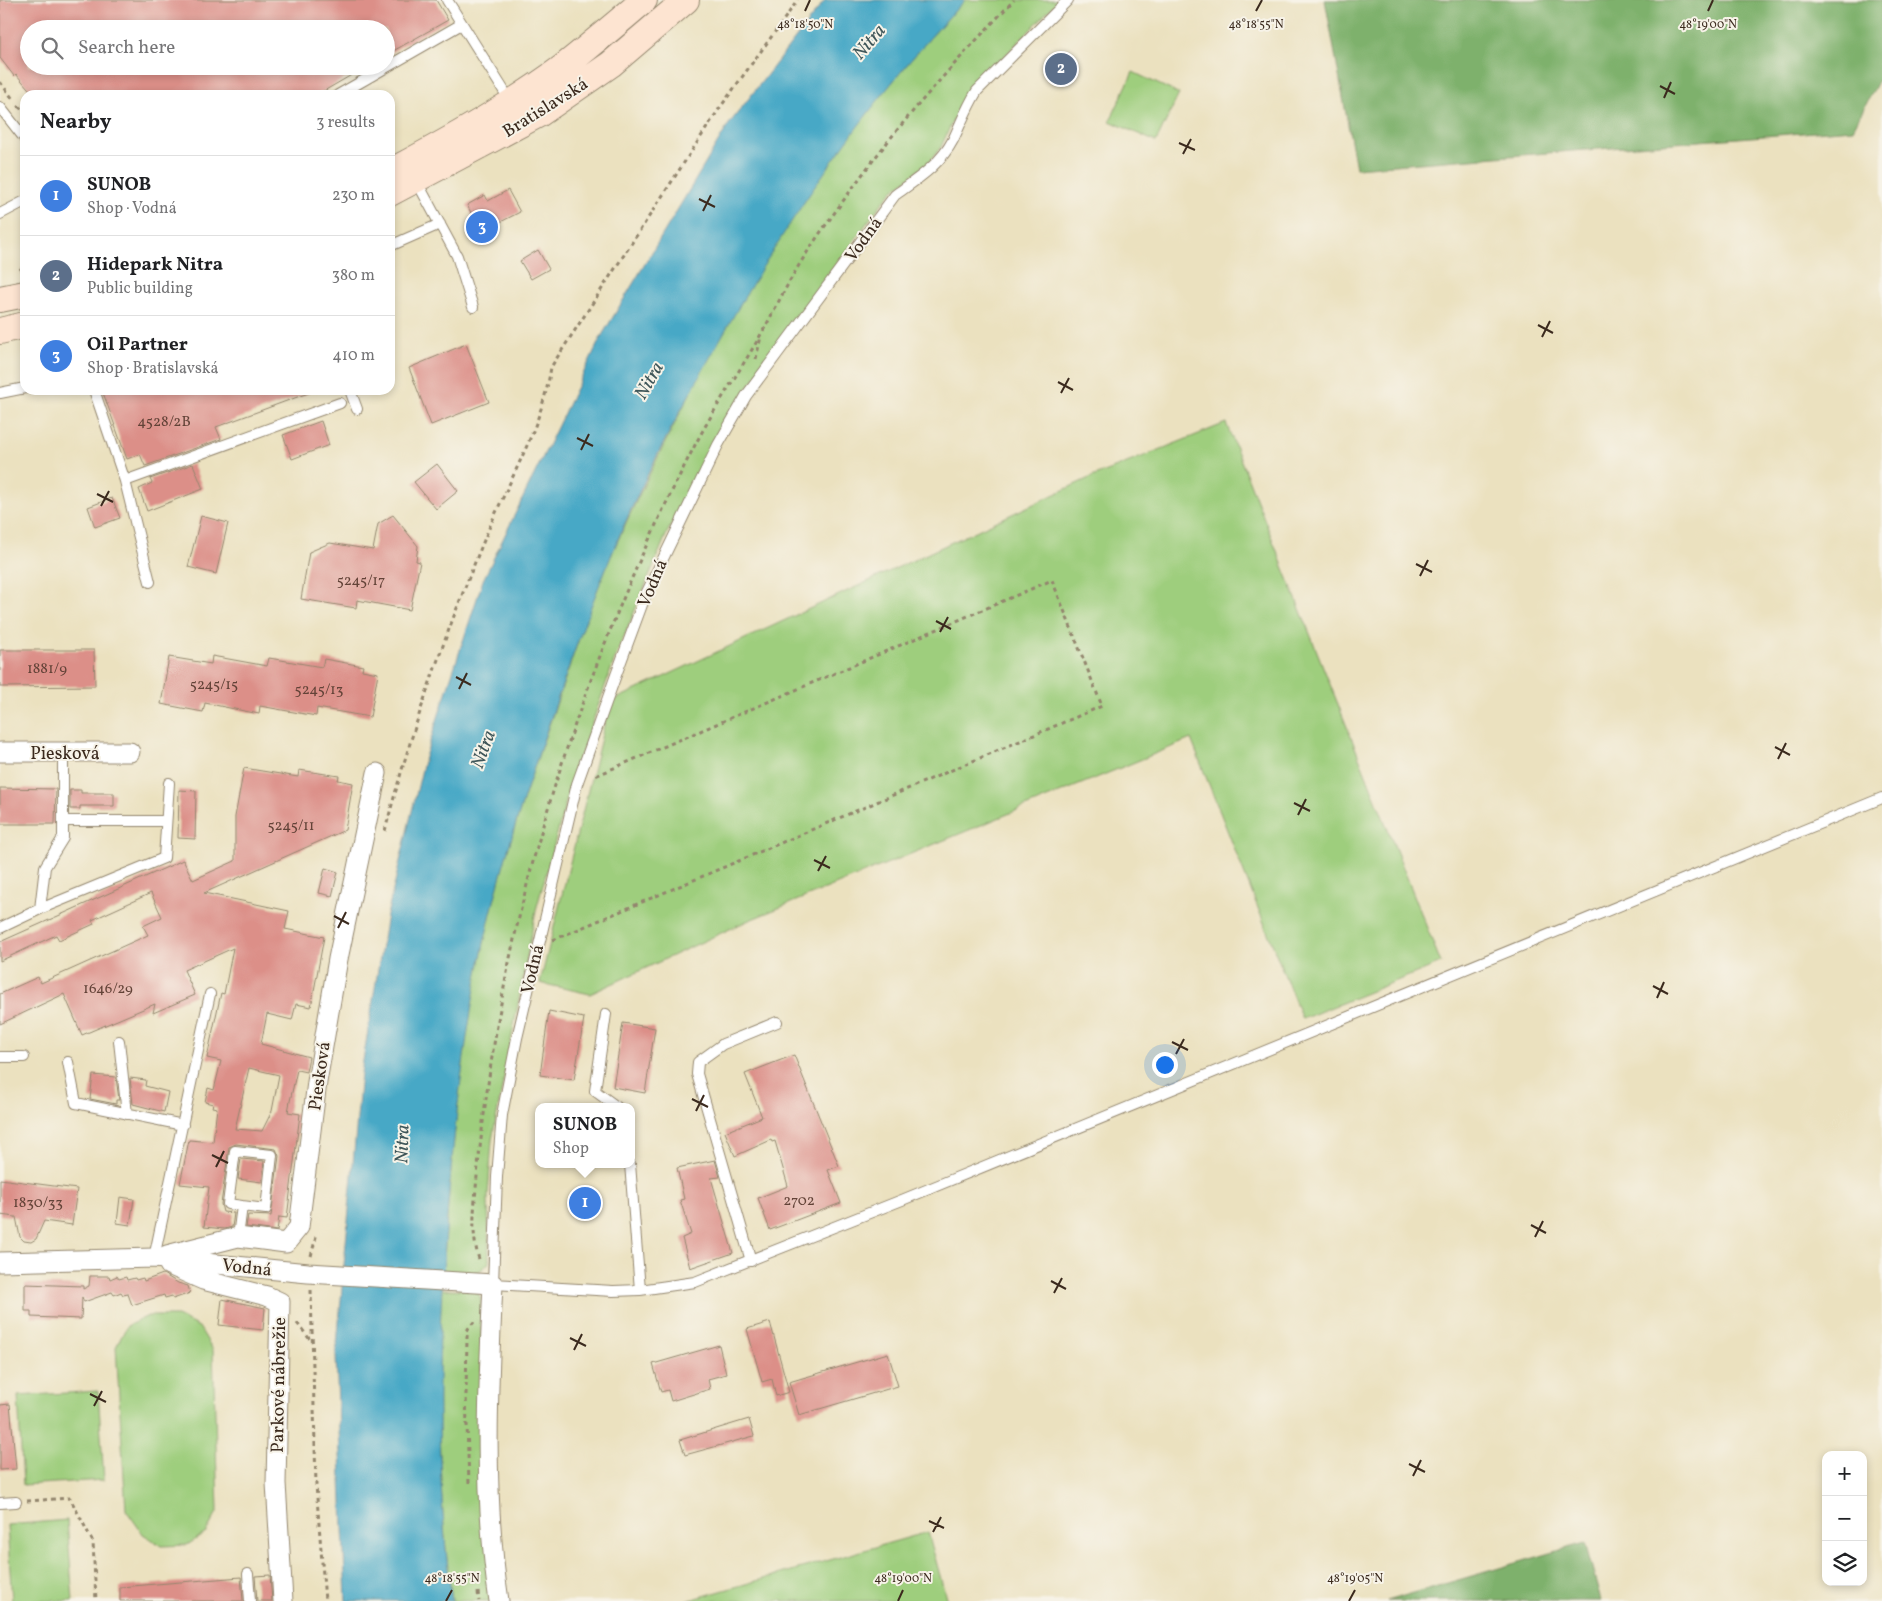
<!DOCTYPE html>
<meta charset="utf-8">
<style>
:root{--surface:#fff;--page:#f2f2f2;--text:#202124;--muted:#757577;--line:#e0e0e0;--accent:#d93025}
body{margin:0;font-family:Vollkorn,serif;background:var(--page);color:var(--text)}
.controls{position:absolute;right:15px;bottom:15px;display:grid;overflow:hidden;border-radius:10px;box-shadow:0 2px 8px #0003}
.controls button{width:45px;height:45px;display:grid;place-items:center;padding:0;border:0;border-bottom:1px solid var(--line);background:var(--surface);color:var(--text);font:25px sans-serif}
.you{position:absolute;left:1164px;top:1064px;width:18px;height:18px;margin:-12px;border:4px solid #fff;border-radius:50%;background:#1a73e8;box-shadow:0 0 0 8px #1a73e833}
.badge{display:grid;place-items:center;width:32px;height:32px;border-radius:50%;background:var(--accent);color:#fff;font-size:16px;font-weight:700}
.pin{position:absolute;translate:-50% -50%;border:2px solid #fff;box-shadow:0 1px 5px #0006}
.popup{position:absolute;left:535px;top:1103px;width:100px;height:65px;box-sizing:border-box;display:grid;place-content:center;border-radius:10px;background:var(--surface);filter:drop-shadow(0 1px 4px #0005);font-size:16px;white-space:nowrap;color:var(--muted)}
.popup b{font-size:19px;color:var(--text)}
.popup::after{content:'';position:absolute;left:50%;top:100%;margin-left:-10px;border:10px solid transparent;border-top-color:var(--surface)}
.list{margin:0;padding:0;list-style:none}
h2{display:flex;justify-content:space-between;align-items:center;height:65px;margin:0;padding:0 20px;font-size:21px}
h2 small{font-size:16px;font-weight:400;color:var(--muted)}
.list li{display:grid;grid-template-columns:32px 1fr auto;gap:15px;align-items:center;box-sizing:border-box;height:80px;padding:0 20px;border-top:1px solid var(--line)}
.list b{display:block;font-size:19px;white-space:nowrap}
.list p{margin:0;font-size:16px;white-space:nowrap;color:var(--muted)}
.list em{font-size:16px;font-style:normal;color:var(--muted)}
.icon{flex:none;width:28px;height:28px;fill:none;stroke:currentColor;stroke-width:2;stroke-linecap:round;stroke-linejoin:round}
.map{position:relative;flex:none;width:1882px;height:1601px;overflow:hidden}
.search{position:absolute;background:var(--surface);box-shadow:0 2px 8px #0003;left:20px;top:20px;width:375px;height:55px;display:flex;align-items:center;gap:12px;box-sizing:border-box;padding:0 18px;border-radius:28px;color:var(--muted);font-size:19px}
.panel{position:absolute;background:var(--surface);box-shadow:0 2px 8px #0003;left:20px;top:90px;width:375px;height:305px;border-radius:15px}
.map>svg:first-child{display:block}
</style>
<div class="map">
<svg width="1882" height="1601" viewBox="0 0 1882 1601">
<rect width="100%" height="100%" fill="#f7f3e8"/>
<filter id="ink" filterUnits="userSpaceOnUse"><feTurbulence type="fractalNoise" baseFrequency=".02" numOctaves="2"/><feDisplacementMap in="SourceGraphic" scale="10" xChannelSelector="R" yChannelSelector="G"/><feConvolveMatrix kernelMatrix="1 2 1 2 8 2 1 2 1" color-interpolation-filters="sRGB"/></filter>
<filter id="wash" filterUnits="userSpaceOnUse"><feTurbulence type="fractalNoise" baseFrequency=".0096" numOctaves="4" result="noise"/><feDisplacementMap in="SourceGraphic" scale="20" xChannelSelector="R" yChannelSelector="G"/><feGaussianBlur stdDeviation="1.12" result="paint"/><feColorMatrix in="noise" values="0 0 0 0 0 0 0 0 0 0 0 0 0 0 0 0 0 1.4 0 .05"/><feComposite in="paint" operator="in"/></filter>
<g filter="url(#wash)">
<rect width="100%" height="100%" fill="#ebe1bf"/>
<!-- green -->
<path fill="#9ece7d" stroke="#6c7c4e" d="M965,0H1059L968,94L959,107L941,147L929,162L892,191L875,212L736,404L712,444L667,533L614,661L572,780L536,910L492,1140L488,1195L489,1263L477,1273L443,1271C451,1161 460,1050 484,943C501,864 526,789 553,714C570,665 586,616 606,568C624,525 645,483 666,441C745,281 841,129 965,0Z
M1133,72L1179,94L1156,142L1110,121Z
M1226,423L1441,963L1302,1019L1191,739L747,921L590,994L540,983L610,702L1087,479Z
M441,1289L475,1290L480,1296L481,1303V1378L495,1601H452C438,1498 436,1392 441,1289Z
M148,1316H177L199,1327L213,1350L218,1510L206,1533L187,1545L162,1546L143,1534L126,1510L116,1347L127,1326Z
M98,1391L104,1480L23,1485L18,1396Z
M67,1520L73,1601H12L7,1525Z
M928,1532L947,1601H686Z"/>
<!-- forest -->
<path fill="#7eb16c" stroke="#5c6e45" d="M1325,0H1882V74L1853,129L1356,168Z
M1585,1543L1601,1601H1386Z"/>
<!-- water -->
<path fill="#47a8c6" stroke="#416972" d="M825,0H965C868,101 790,216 721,338C679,412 636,491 605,571C585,620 568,669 551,718C525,792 501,866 484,943C463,1042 452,1144 445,1245C436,1364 436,1483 452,1601H346L336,1356L361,1073L387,915L425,757L483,580L601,337L729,124Z"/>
<g id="blocks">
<!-- building -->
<path fill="#dc8f88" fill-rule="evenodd" d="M0,0H436L448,20L386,55V29H29V66H367L317,95H34L16,74L14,76L0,58Z
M508,190L520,212L481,232L467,205L485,195L488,201Z
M538,250L549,269L531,279L520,261Z
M466,344L489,402L431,425L409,368Z
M102,390H311V392L216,427L221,439L145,466L140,454L127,459Z
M321,421L329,445L292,459L283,435Z
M193,464L203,489L147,511L139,489L152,483L150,479Z
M437,464L458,491L436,509L414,482Z
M112,498L120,518L95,527L88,507Z
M393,515L418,546L416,561L420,562L410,610L357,600L356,608L301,599L309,552L330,543L373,550L378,524Z
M201,516L228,523L216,574L188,567Z
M0,650H94L95,686L0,687Z
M212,656L267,666L269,658L322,667L324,659L363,666L362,670L378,673L370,717L317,708L316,716L260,706L259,714L205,703L203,712L161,704L169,657L211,664Z
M244,768L298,777L299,770L339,776L338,780L353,783L345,830L204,893L289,911L285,929L324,937L311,1007L296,1004L292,1020L267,1014L261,1044L309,1057L306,1072L297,1070L290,1101L288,1112L300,1114L287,1218L279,1217L277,1231L246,1227L248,1215L271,1216L279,1156L276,1149L236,1144L229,1147L221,1204L223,1212L234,1213L232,1227L225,1229L204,1227L209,1187L180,1184L189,1140L213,1142L217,1108L212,1107L213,1104L205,1102L208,1088L214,1090L221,1061L207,1058L221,993L224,994L233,948L184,970L195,995L153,1013L155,1004L82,1035L64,994L0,1024V994L38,977L41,983L148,935L143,926L162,917L151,893L92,920L94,924L59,940L56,935L0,961V942L183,860L193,880L235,861V817ZM249,1068L279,1075L272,1111L262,1131L235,1129Z
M0,788L56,789L55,824H0Z
M70,790H81V793H114V806H80V809H70Z
M179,790L196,791L195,839L178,838Z
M325,868L338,872L332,896L319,893Z
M549,1011L584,1018L574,1080L540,1075Z
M623,1023L655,1028L645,1093L613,1087Z
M794,1055L839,1166L828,1170L841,1203L770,1230L758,1198L788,1186L775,1141L772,1142L771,1140L735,1156L725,1132L762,1117L745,1074Z
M93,1075L116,1077L119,1100H116V1104L90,1099Z
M130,1078L146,1080L145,1086L168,1092L164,1112L133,1104Z
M241,1159L264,1161L262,1182L238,1179Z
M715,1160L720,1177L711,1178L733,1253L690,1268L682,1238L691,1234L680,1200L684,1199L677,1168Z
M0,1179L77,1189L72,1225L44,1221L36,1239L31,1242L24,1241L20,1237L16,1217L0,1215Z
M120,1197L134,1199L130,1225L117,1223Z
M163,1274L178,1283L188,1286L190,1293L173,1299L172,1296L165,1298L164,1295L132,1305L128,1294L123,1295L121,1292L114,1295L112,1292L84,1302L82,1297L81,1319L31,1317V1311H25V1284L83,1286V1289L89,1286L90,1276H109L110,1279L117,1276L119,1279L126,1277L127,1280L135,1278L136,1280L143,1278L144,1281Z
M222,1299L265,1308L263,1330L219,1325Z
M770,1322L789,1392L776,1396L772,1379L762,1382L747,1329Z
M719,1345L726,1374L708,1379L710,1389L671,1401L668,1390L661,1392L653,1364Z
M888,1353L898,1386L799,1415L789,1382Z
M10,1404L16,1469L0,1470V1405Z
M749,1419L754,1436L685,1455L680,1440Z
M270,1575L272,1601H257L255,1576Z
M241,1577L243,1601H120V1587Z"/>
</g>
</g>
<g filter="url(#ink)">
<use href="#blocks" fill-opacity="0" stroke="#93866e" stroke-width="1"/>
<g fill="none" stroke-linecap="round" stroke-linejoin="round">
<defs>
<path id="service" d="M447,0L511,102
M1068,0L977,91C967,107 961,123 953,140C940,165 917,179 895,195L746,396L718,445L646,594L616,675L577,784L517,1038L502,1115L497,1177L493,1284L613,1291L640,1290L695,1282L902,1200L1882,798
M338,95L460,25
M0,107L25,139
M416,180L457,256L473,307
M0,214L25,201
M390,246L440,224
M94,390L125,481L340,403
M350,390L357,409
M0,393L25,388
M125,481L150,582
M63,821H166
M40,909L164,858L169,783
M0,928L40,909L45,867L63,838V753
M606,1014L595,1091L617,1107
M119,1041L127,1114
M0,1057H24
M68,1062L76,1103L183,1125
M630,1164L640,1290
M238,1237L242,1206L228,1204L235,1151L272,1155L266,1209L242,1206
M154,1258L210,994
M751,1261L697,1074L698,1062L723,1044L777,1022
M0,1503L16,1502
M248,1574L250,1601"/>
<path id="minor" d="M0,752H130
M167,1255L238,1237L286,1243L299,1227L317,1082L338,959L377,773
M0,1262L154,1258L308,1273L493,1284C488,1390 483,1496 499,1601
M169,1265L203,1280L267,1296L280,1302L276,1483L283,1601"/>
<path id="secondary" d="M390,172C449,141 508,108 562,68C590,46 617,23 644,0
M390,193L539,114L611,64L686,0
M0,299L25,294
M0,331L25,325"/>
</defs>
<!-- service casing -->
<use href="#service" stroke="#93866e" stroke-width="12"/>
<!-- minor casing -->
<use href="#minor" stroke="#93866e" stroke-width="21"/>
<!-- secondary casing -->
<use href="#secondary" stroke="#93866e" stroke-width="28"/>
<!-- path -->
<path stroke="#93866e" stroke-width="3" stroke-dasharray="4 4" stroke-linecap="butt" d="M0,82L13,99
M18,106L25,112
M20,270L25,264
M756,359L761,336
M385,831C411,730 447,629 487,533C510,478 542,427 551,367L719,109L798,0
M553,940L1102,706L1052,580L593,777
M311,1256L317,1233
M479,1259C470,1231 475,1205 477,1176C481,1136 486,1096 492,1057C524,847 595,640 692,451C713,409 741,370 764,329C772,315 779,300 787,286C808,247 836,211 862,175C908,113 961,56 1014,0
M311,1290L316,1485L325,1601
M297,1323L312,1342
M469,1483L466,1395L467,1337L468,1329L474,1322
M27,1501L70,1498L93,1542L96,1601
M478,1592L479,1601"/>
<!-- service -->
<use href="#service" stroke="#fff" stroke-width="10"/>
<!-- minor -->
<use href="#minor" stroke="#fff" stroke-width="19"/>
<!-- secondary -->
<use href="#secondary" stroke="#fde4d1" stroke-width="26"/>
</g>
</g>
<!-- ticks -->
<path fill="none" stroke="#3b2a1e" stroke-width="2" d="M805,11L810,0M1256,11L1262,0M1708,11L1713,0M1660,86L1675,94M1664,98L1671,82M1179,143L1195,150M1183,154L1191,139M699,199L715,207M703,211L711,195M1538,325L1553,333M1542,337L1550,321M1058,382L1073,390M1061,393L1069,378M577,438L593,446M581,450L589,434M97,494L113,502M101,506L109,491M1416,564L1432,572M1420,576L1428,560M936,621L951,629M940,632L948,617M456,677L471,685M459,689L467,673M1775,747L1790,755M1778,759L1786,743M1294,803L1310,811M1298,815L1306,799M814,860L830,868M818,871L826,856M334,916L349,924M338,928L346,912M1653,986L1668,994M1657,998L1664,982M1172,1042L1188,1050M1176,1054L1184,1039M692,1099L708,1107M696,1111L704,1095M212,1155L228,1163M216,1167L224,1151M1531,1225L1546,1233M1535,1237L1543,1221M1051,1281L1066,1289M1054,1293L1062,1278M570,1338L586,1346M574,1350L582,1334M90,1394L106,1402M94,1406L102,1391M1409,1464L1425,1472M1413,1476L1421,1460M929,1521L944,1528M933,1532L941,1517M446,1601L452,1590M898,1601L903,1590M1349,1601L1355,1590"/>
<g text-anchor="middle" stroke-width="4" stroke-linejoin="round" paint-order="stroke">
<!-- number labels -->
<g font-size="15" fill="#634338">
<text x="164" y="426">4528/2B</text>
<text x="361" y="585">5245/17</text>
<text x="47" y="673">1881/9</text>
<text x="214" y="689">5245/15</text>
<text x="319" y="694">5245/13</text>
<text x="291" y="830">5245/11</text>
<text x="108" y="993">1646/29</text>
<text x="799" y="1205">2702</text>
<text x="38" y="1207">1830/33</text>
</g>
<!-- street labels -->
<g font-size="18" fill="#3b2a1e" stroke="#f7f3e8">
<text transform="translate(545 107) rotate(-32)" y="6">Bratislavská</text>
<text transform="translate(863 239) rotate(-54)" y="6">Vodná</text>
<text transform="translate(652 583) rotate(-67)" y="6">Vodná</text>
<text x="65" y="759">Piesková</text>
<text transform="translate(532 969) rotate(-77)" y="6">Vodná</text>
<text transform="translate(319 1076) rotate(-82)" y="6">Piesková</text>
<text transform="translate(247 1267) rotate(6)" y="6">Vodná</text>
<text transform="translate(278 1385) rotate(-89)" y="6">Parkové nábrežie</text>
</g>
<!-- water labels -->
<g font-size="19" font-style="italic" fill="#3f5659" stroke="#f7f3e8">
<text transform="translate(868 41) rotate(-49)" y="7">Nitra</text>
<text transform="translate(648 380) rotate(-60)" y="7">Nitra</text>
<text transform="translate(482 749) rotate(-70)" y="7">Nitra</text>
<text transform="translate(401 1144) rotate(-88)" y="7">Nitra</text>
</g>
</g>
<g font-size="12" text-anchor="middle" fill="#3b2a1e" stroke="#f7f3e8" stroke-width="4" stroke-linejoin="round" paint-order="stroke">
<text x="805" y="28">48°18'50"N</text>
<text x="1256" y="28">48°18'55"N</text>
<text x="1708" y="28">48°19'00"N</text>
<text x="452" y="1582">48°18'55"N</text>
<text x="903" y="1582">48°19'00"N</text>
<text x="1355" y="1582">48°19'05"N</text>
</g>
</svg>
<div class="controls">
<button>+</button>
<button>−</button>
<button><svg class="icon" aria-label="layers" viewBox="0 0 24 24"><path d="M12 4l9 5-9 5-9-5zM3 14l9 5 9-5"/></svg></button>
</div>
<div class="you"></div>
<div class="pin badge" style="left:585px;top:1203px;background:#3f7fe0">1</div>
<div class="popup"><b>SUNOB</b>Shop</div>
<div class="pin badge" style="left:1061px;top:69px;background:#5c6f8a">2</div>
<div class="pin badge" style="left:482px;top:227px;background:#3f7fe0">3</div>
<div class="search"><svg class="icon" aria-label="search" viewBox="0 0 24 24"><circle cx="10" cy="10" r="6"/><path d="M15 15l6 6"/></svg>Search here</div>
<section class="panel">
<h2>Nearby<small>3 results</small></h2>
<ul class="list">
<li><span class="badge" style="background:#3f7fe0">1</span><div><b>SUNOB</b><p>Shop · Vodná</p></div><em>230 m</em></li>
<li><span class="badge" style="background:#5c6f8a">2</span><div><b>Hidepark Nitra</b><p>Public building</p></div><em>380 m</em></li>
<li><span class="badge" style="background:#3f7fe0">3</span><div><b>Oil Partner</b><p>Shop · Bratislavská</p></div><em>410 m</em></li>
</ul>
</section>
</div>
